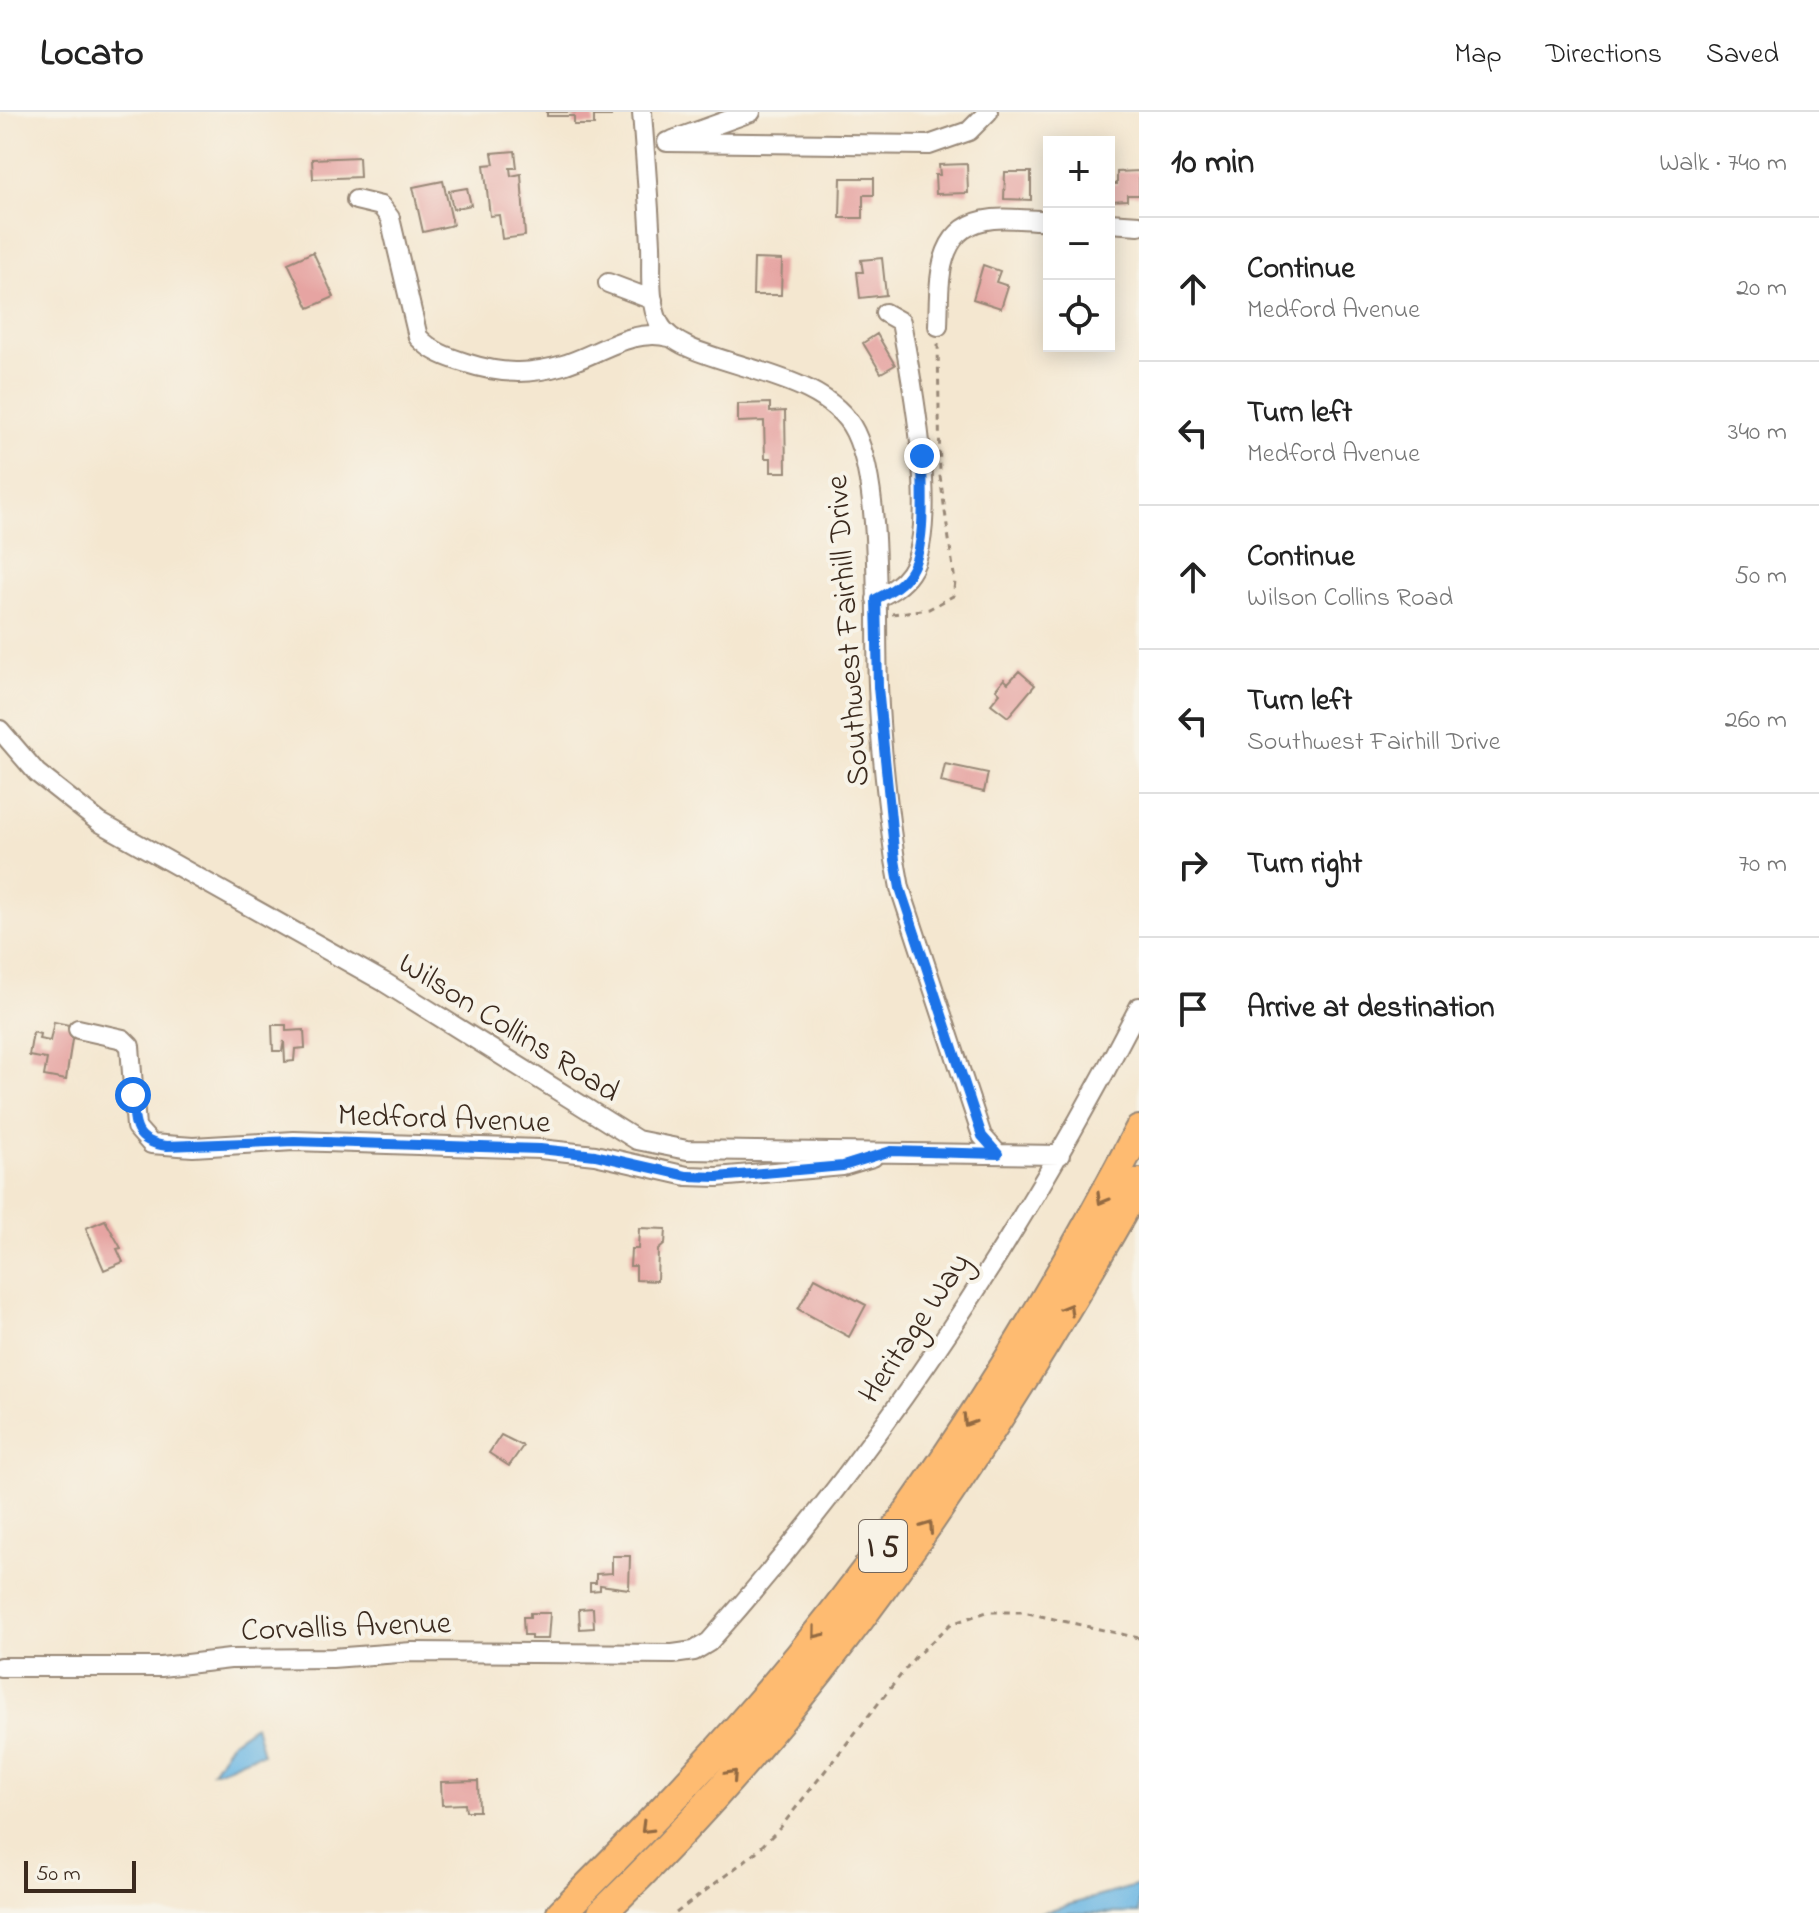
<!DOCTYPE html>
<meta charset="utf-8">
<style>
:root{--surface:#fff;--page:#f2f2f2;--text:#222;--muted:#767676;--line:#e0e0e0}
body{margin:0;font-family:"Indie Flower",sans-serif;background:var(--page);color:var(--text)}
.controls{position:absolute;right:24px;top:24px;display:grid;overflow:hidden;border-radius:0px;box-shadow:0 4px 20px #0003}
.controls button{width:72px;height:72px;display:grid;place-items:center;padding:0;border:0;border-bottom:2px solid var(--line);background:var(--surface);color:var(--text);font:40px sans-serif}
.scale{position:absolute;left:24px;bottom:20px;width:112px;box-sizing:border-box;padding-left:8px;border:4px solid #3b2a1e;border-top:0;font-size:22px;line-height:28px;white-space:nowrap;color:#3b2a1e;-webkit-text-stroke:6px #f7f3e8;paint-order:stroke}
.stop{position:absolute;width:24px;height:24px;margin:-18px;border:6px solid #1a73e8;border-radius:50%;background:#fff}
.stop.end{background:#1a73e8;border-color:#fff;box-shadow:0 2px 8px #0008}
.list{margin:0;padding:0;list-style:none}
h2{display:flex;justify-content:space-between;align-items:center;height:104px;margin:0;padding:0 32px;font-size:34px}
h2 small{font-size:26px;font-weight:400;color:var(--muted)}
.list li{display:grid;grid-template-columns:52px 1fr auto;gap:24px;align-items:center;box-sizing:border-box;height:144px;padding:0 32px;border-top:2px solid var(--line)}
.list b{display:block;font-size:30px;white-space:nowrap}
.list p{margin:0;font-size:26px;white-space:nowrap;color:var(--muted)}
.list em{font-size:26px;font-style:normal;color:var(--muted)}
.icon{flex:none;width:44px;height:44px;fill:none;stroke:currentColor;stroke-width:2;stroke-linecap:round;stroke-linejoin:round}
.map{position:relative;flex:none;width:1139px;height:1801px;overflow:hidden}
header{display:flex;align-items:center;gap:48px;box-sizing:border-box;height:112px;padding:0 40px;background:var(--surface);border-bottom:2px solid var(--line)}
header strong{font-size:38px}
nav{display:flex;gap:44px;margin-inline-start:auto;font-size:28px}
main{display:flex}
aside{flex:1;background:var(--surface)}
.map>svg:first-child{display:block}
</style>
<header>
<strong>Locato</strong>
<nav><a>Map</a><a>Directions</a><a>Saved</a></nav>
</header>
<main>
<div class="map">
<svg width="1139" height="1801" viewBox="0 0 1139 1801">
<rect width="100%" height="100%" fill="#f7f3e8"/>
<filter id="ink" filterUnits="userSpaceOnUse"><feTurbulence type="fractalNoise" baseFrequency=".0125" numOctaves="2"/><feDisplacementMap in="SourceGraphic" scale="16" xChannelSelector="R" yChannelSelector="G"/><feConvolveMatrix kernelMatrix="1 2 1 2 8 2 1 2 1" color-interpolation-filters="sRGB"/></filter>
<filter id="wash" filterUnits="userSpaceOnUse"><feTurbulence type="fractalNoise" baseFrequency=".006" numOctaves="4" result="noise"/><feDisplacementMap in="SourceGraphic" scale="32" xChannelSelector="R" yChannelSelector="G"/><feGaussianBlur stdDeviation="1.8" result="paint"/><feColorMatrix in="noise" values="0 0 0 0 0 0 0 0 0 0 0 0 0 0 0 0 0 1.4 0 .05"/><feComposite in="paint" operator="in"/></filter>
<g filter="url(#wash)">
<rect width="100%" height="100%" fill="#f4e7d0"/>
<!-- water -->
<path fill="#69b6e3" stroke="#527080" stroke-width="2" d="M255,1613L263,1642C242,1644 230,1657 212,1659L232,1629Z
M1139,1773V1801H1039Z"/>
<g id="blocks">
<!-- building -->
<path fill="#e6a4a2" d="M547,0H611V4H594V13H574V4H547Z
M515,39L517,56H510L511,64L521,62L525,124L502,127L499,103L490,104L484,53L494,52L492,41Z
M359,45L360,65L313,67L312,47Z
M967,52L968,81L936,82L935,63H940L939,53Z
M1139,59V83H1127V88L1110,89V72H1117V60Z
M1005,60H1031V88L1004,87Z
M841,66H874V83H863V106H840Z
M443,69L453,113L423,120L413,75Z
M467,76L471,93L453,97L449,79Z
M313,140L334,185L309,196L288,151Z
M882,146L886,183L860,186L857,160H863L861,148Z
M754,147L782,148L781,183H753Z
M983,153L1000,159L996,170L1008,174L1001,196L973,187Z
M877,222L895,253L881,261L863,231Z
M770,291V300L785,299L786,360H771V346H765L764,309L738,310V292Z
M1019,559L1035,573L1008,605L991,592L1000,581L996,577L1004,567L1008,571Z
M945,652L988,661L984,680L941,670Z
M54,910L74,914L66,968L44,964L47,947L29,944L33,920L40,922L39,927L50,929Z
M272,913H286V919L304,918L305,936L295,937L294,949L285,950L284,929L282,939H273Z
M105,1108L121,1136L117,1137L123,1150L104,1158L86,1116Z
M639,1116L666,1117L665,1132L658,1138L657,1169L636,1168V1154H630L631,1137H638Z
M815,1166L866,1193L849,1225L798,1197Z
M501,1323L523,1334L509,1354L489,1341Z
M612,1444H630L629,1477L600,1473V1478L590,1479V1471H596V1462L612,1461Z
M593,1496L594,1516L580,1517L579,1497Z
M530,1501H550L548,1527H531V1523H524L523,1505H530Z
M478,1669L479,1699H466L465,1692L442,1693L441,1670Z"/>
</g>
</g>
<g filter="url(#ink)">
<use href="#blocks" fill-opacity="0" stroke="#988877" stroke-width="2"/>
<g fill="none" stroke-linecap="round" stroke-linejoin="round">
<defs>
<path id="minor" d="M642,0C645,44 649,89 651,133C652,158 648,188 659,211C681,257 822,251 855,320C883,378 875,506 878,573C880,632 887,690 895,748L900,776L982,1024L998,1042
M673,28L751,0
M667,30L929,33L969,19L988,0
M356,88L381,94L390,106L418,225C432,240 447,245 466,251C500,262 529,263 563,253C597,243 633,215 669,225
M1109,111L1139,113
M608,171L653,188
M938,214C940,170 934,113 993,107C1011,105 1031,109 1049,108
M876,487C889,480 901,474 910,461C941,416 911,264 901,210L885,201
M0,618L37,661L99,710L384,870L637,1028L687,1038L1060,1043
M78,917L123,927L130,934L136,1015L151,1032L193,1035L294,1029L540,1037L595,1043L687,1064L717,1065L843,1054L873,1045
M0,1555H161L230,1547L332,1546L412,1540L673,1542L694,1539L709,1530C880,1338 1022,1123 1139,895"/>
<path id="highway" d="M561,1801C628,1734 694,1667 756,1595C907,1421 1032,1222 1139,1018
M602,1801C822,1589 990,1337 1139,1071"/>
</defs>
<!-- minor casing -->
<use href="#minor" stroke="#988877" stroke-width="22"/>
<!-- highway casing -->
<use href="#highway" stroke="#988877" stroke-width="32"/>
<!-- path -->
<path stroke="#988877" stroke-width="3" stroke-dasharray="6 6" stroke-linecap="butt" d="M892,502L929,497L953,484L955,470L940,364L938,230
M676,1801L755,1741L780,1716L915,1545L951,1512L987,1500H1023L1139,1526"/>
<!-- minor -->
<use href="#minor" stroke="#fff" stroke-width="18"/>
<!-- highway -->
<use href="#highway" stroke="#febb71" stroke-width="28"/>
</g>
<!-- one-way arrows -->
<defs><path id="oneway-chevron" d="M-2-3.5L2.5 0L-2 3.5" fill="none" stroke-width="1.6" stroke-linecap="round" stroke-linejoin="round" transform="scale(2)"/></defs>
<g stroke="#936b43">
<use href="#oneway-chevron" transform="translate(1102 1087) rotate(120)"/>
<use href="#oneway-chevron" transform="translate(1068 1197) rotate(-60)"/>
<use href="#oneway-chevron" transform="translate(968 1309) rotate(123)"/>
<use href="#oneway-chevron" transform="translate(928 1415) rotate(-55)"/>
<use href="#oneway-chevron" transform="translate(817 1521) rotate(129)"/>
<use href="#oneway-chevron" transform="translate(732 1663) rotate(-48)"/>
<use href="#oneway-chevron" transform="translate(646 1716) rotate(135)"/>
</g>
</g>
<g fill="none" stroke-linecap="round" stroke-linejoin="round" filter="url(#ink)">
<!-- route -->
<path stroke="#1a73e8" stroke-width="10" d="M133,983C134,1014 134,1030 167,1034L294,1029L540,1037L595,1043L687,1064L717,1065L843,1054L891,1039L998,1042L982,1024L900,776L895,748L878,575L876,487C889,480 903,473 911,459C927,433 922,375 922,344"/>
</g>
<g text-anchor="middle" stroke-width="8" stroke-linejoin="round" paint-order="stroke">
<!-- shield labels -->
<rect fill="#f7f3e8" stroke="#73665b" stroke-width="2" x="859" y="1408" width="48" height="52" rx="6"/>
<g font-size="30" font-weight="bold" fill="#3b2a1e">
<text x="883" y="1444">I 5</text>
</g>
<!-- street labels -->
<g font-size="32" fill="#3b2a1e" stroke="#f7f3e8">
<text transform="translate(846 519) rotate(-94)" y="11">Southwest Fairhill Drive</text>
<text transform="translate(510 914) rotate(32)" y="11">Wilson Collins Road</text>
<text transform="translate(444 1005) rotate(2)" y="11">Medford Avenue</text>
<text transform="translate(913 1215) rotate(-56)" y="11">Heritage Way</text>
<text transform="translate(346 1513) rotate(-2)" y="11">Corvallis Avenue</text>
</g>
</g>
</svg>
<div class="controls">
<button>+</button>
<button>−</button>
<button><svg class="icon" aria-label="locate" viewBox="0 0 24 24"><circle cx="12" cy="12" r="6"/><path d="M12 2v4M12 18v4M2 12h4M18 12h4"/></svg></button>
</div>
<div class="scale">50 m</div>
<div class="stop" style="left:133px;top:983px"></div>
<div class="stop end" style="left:922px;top:344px"></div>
</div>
<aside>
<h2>10 min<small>Walk · 740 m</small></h2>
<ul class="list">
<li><svg class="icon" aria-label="ahead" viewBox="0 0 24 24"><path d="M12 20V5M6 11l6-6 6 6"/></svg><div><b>Continue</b><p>Medford Avenue</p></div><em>20 m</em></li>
<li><svg class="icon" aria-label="left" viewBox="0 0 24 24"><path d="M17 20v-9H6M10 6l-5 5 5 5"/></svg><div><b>Turn left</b><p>Medford Avenue</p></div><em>340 m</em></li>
<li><svg class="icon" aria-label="ahead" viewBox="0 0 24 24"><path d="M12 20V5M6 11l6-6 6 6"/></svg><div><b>Continue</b><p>Wilson Collins Road</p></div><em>50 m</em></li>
<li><svg class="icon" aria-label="left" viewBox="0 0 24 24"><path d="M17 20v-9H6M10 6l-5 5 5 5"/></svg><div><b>Turn left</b><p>Southwest Fairhill Drive</p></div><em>260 m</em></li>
<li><svg class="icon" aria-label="right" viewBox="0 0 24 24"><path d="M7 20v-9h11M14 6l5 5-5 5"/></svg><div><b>Turn right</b></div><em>70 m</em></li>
<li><svg class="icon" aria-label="arrive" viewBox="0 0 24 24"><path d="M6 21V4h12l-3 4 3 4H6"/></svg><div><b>Arrive at destination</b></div></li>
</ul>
</aside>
</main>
